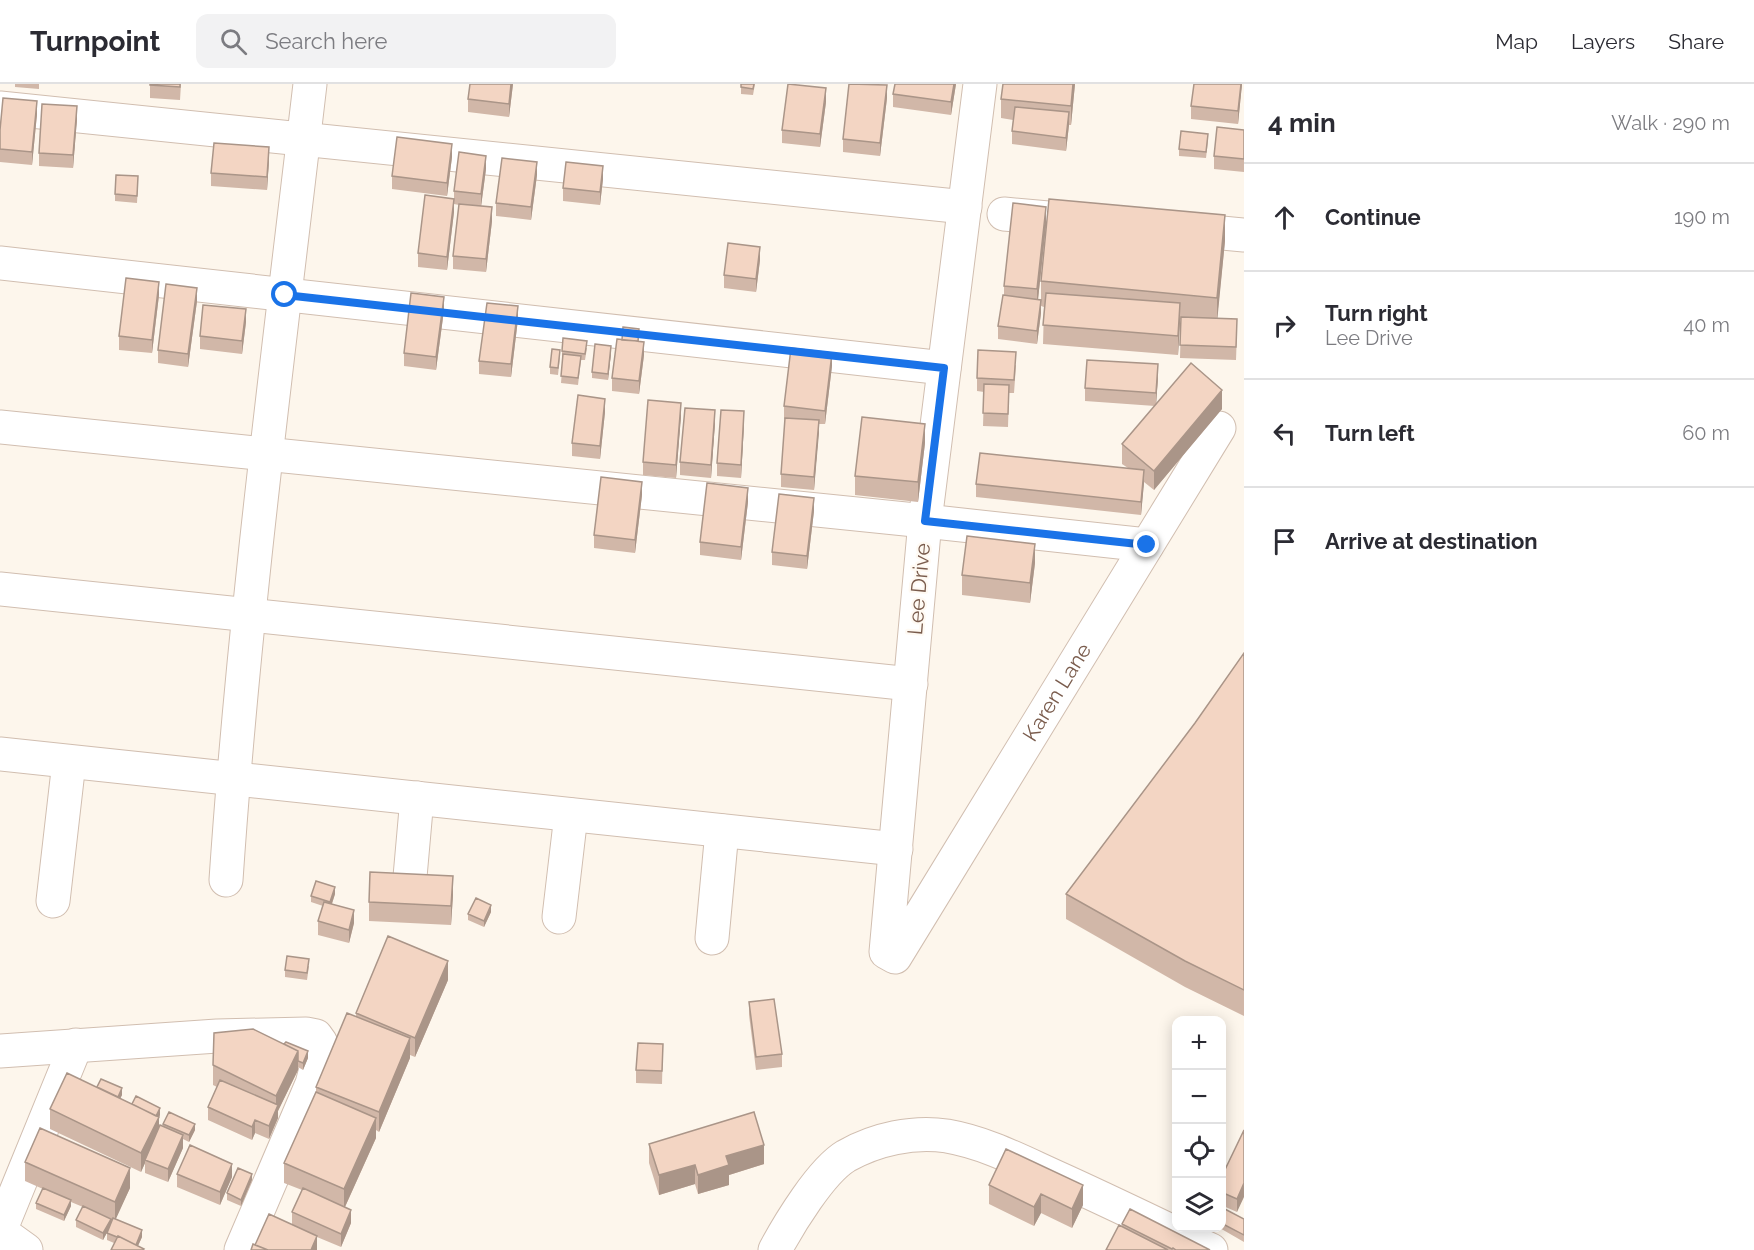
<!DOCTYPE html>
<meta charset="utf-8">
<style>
:root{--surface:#fff;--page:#f2f2f3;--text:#2b2b33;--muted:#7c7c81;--line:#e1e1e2}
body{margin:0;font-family:Raleway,sans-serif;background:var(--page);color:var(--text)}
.controls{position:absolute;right:18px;bottom:18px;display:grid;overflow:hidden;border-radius:12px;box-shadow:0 3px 15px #0003}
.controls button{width:54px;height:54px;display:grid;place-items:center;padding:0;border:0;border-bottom:2px solid var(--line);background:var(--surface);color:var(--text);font:30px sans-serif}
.stop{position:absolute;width:18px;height:18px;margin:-14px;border:4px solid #1a73e8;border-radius:50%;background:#fff}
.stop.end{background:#1a73e8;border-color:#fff;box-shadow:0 2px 6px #0008}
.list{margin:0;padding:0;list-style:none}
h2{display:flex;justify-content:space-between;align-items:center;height:78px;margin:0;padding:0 24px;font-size:26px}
h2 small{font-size:20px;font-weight:400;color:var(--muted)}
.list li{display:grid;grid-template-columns:39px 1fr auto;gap:18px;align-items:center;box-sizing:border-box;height:108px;padding:0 24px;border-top:2px solid var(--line)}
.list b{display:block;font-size:22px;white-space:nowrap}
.list p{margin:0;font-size:20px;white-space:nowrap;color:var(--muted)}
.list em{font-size:20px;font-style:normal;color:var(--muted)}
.icon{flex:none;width:33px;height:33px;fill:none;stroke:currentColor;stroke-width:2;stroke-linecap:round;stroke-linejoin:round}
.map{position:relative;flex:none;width:1244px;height:1166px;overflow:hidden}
header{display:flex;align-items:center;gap:36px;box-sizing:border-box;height:84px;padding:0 30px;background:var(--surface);border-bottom:2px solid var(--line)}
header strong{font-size:28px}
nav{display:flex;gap:33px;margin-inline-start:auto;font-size:21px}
.search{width:420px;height:54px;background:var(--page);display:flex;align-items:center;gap:15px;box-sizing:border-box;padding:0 21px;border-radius:12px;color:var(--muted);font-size:22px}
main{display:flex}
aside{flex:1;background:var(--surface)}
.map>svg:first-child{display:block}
</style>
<header>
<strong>Turnpoint</strong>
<div class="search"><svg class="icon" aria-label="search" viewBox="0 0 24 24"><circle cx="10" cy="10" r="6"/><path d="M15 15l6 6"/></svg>Search here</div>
<nav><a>Map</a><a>Layers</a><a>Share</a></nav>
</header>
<main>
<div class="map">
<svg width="1244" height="1166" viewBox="0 0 1244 1166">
<rect width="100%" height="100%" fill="#fdf6ec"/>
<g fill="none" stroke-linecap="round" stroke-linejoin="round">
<defs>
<g id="minor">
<path id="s1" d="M980,0L925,437L886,868L895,873L1219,344"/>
<path d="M0,24L965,123"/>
<path d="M1004,130L1093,138"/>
<path d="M1180,145L1244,151"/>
<path d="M0,179L944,284"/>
<path d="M0,343L925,437L1147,461"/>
<path d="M0,505L911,600"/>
<path d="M0,670L896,765"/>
<path d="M226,796C244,530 279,265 310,0"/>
<path d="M409,804L417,714"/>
<path d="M53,817L69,678"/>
<path d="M559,833L571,731"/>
<path d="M712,854L722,747"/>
<path d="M0,967L217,952L306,950L316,952L321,959L320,970L312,1000L241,1166"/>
<path d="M0,1147L76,961"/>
<path d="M1,1148L26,1166"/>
<path d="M775,1166C789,1140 821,1087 846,1072C876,1055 913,1047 947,1052C987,1059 1022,1078 1058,1094C1109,1117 1160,1142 1211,1166"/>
</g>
</defs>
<!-- minor casing -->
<use href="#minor" stroke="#d1beb0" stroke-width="35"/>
<!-- minor -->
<use href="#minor" stroke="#fff" stroke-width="33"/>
</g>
<!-- wall -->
<path fill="#d1b7a8" d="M15,0H39V5L15,3Z
M150,0H181L180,16L150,14Z
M513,0L509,33L468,28V15Z
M741,0H755L753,11L741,10Z
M895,0H956L951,31L893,23V10Z
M1075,0L1071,41H1069L1066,67L1012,60V47L1013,36L1001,34V15Z
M1194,0H1242L1238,40L1191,35V22Z
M887,14L880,72L843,68V55Z
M826,18L820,63L782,59V46Z
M37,30L32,81L0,78V46Z
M77,35L73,84L39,82V69Z
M1244,46V88L1214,85V72Z
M1208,57L1206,74L1179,72V65Z
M452,73L447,112L392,105V92Z
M269,76L267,106L211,102V89Z
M486,85L481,122L492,137L486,188L453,185V172L459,121L454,120V128L447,186L418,183V169L454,115V107Z
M537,91L531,136L496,132V119Z
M603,95L600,121L563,117V104Z
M138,99L137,119L115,117V110Z
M1046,142L1038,215L1041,216V197L1225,157L1217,234L1237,248L1236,276L1180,274L1181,236L1180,235L1178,271L1043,260L1044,223L1041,222V229L1037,260L998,255V242L1004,211V202Z
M760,176L756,208L724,204V191Z
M159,211L152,269L119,266V252Z
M197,217L188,283L158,279V266Z
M444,226L436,286L404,282V269Z
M518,235L511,293L479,290V277Z
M246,238L242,270L200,265V252Z
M639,252V258L644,271L639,310L612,307V294L622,256Z
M587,264L585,276H581L578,301L561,299L563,274H562V267Z
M611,269L608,296L592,294V288Z
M560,273L558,291L550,290V283Z
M1016,281L1014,309H1009L1008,343L983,342L984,308L977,307V294Z
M832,282L825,340H819L814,406L781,403V390L785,335H784V322Z
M1158,293L1156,320L1222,325L1154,406L1144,398L1141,431L976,413V400L1128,384L1122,380V360L1155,322L1085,317V304Z
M605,328L600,375L572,372V359Z
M681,332L676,394L643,391V378Z
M715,339L711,394L680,391V378Z
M744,340L741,394L717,392V379Z
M925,359L918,418L855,411V392Z
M642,411L635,469L594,464V451Z
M748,418L741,476L700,471V458Z
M814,427L807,485L772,481V468Z
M1035,479L1030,519L962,511V491Z
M1244,569V932L1185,903L1066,835V810L1195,639Z
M335,810L332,820L354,839L349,859L318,851V837L323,822L311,818V812Z
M453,811L451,841L369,837V818Z
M491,828L484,843L468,836V830Z
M309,882L307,896L285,893V886Z
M448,896L415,973L410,971V974L379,1048L376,1046V1054L345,1123L351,1139L341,1163L317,1153V1165L255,1161L292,1140V1128L302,1106L284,1099V1079L316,1008V1003L356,932V929Z
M749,918L782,970V983L756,986L749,931Z
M663,960L662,1000L636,999V986Z
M308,974L303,986L298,983V986L278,1027V1034L269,1055L255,1049L252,1056L208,1036V1023L217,1003L213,1001V981Z
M97,1003L122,1011L120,1014L132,1020L160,1031L159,1033V1045L163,1043V1040L195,1046L189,1058L183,1055V1064L168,1098L145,1089V1079L141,1088L50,1045V1025Z
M1244,1046L1237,1128L1221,1121V1094Z
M649,1060L764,1080L729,1091V1101L698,1110L695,1100L659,1111L649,1079Z
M25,1078L130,1104L115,1135L142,1153L138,1162L144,1166L114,1159L107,1156V1149L109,1145L103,1156L76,1143V1136L83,1123L71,1118V1122L64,1137L36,1125V1119L43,1105L25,1097Z
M177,1090L232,1093L220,1121L177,1103Z
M252,1096L241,1122L227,1116V1109Z
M989,1101H1083V1121L1072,1144L1041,1129L1034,1142L989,1120Z
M1221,1123L1244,1135V1158L1218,1143H1221Z
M1122,1140L1210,1166H1106L1122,1143Z"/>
<!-- shaded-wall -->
<path fill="#aa9588" d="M511,0H513L509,33V20Z
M954,0H956L951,31V18Z
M1073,0H1075L1071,41V22Z
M1241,0H1242L1238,40V27Z
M887,1V14L880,72V59Z
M826,4V18L820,63V50Z
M37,17V30L32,81V68Z
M77,22V35L73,84V71Z
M1069,28V41L1066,67V54Z
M452,60V73L447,112V99Z
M269,63V76L267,106V93Z
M486,72V85L481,123V110Z
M537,78V91L531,136V123Z
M603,82V95L600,121V108Z
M454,115V128L447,186V173Z
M492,123V137L486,188V175Z
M1046,123V142L1037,225V205Z
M1225,131V157L1217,239V214Z
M760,163V176L756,208V195Z
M159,198V211L152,269V256Z
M197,204V217L188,283V270Z
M444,213V226L436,286V273Z
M1041,216V229L1037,260V247Z
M1180,219V238L1178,271V252Z
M518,222V235L511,293V280Z
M246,225V238L242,270V257Z
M644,258V271L639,310V297Z
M611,262V269L608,296V290Z
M832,269V282L825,340V327Z
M1158,280V293L1156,322V309Z
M1222,306V325L1154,406V387Z
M605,315V328L600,375V362Z
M681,319V332L676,394V381Z
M715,326V339L711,394V381Z
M744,327V340L741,394V381Z
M819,336V349L814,406V393Z
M925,340V359L918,418V398Z
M1144,386V399L1141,431V418Z
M642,398V411L635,469V456Z
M748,404V418L741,476V463Z
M814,414V427L807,485V472Z
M1035,460V479L1030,519V499Z
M453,792V811L451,841V822Z
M335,803V810L330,825V818Z
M491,821V828L484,843V837Z
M354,826V839L349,859V846Z
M448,877V896L415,973V954Z
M410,954V974L379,1048V1028Z
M298,967V986L278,1027V1034L269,1055V1042L276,1025V1012Z
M308,967V974L303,986V979Z
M122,1004V1011L115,1026V1019Z
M160,1024V1031L159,1033V1052L145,1076V1079L141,1088V1069L152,1038Z
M376,1034V1054L344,1125V1105Z
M255,1036V1049L252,1056V1043Z
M195,1040V1046L189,1058V1051Z
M183,1051V1064L168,1098V1085Z
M764,1061V1080L729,1091V1101L698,1110V1091L726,1072Z
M232,1080V1093L220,1121V1108Z
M695,1081V1100L659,1111V1091Z
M130,1084V1104L115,1137V1118Z
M252,1090V1096L241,1122V1116Z
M1244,1099V1113L1237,1128V1115Z
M1083,1101V1121L1072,1144V1125Z
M1041,1110V1129L1034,1142V1123Z
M71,1116V1122L64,1137V1131Z
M351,1126V1139L341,1163V1150Z
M111,1135V1141L103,1156V1149Z
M142,1146V1153L136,1166V1161Z
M317,1152V1166H311Z"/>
<!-- building -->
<path fill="#f3d5c3" stroke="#aa9588" stroke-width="1.5" d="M150,0H180V3L150,1Z
M470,0H511L509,20L468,15Z
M741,0H754L753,5L741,3Z
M788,0L826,4L820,50L782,46Z
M849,0L887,1L880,59L843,55Z
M895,0H954L951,18L893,10Z
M1003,0H1073L1071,22L1001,15Z
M1194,0H1241L1238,27L1191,22Z
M3,14L37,17L32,68L0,65V46Z
M42,20L77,22L73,71L39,69Z
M1015,23L1069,28L1066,54L1012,47Z
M1217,43L1244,46V75L1214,72Z
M1181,47L1208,50L1206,68L1179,65Z
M397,53L452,60L447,99L392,92Z
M214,59L269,63L267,93L211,89Z
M459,68L486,72L481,110L454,107Z
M502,74L537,78L531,123L496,119Z
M566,78L603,82L600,108L563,104Z
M116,91L138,92L137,112L115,110Z
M425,111L454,115L447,173L418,169Z
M1049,115L1225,131L1217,214L1041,197Z
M1013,119L1046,123L1037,205L1004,202Z
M459,120L492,123L486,175L453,172Z
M728,159L760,163L756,195L724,191Z
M126,194L159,198L152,256L119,252Z
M166,200L197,204L188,270L158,266Z
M411,209L444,213L436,273L404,269Z
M1046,209L1180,219L1178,252L1043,241Z
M1003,211L1041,216L1037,247L998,242Z
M487,219L518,222L511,280L479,277Z
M203,221L246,225L242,257L200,252Z
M1181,233L1237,235L1236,263L1180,261Z
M623,243L639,245L638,257L622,256Z
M563,254L587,257L585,270L562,267Z
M617,255L644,258L639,297L612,294Z
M595,260L611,262L608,290L592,288Z
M791,264L832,269L825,327L784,322Z
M552,265L560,266L558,284L550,283Z
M978,266L1016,268L1014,296L977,294Z
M563,270L581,272L578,294L561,292Z
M1087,276L1158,280L1156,309L1085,304Z
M1191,279L1222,306L1154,387L1122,360Z
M984,300L1009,301L1008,330L983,329Z
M578,311L605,315L600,362L572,359Z
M648,316L681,319L676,381L643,378Z
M685,324L715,326L711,381L680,378Z
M721,326L744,327L741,381L717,379Z
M862,333L925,340L918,398L855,392Z
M785,334L819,336L814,393L781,390Z
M980,369L1144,386L1141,418L976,400Z
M601,393L642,398L635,456L594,451Z
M707,399L748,404L741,463L700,458Z
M779,410L814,414L807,472L772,468Z
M967,452L1035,460L1030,499L962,491Z
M1244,569V906L1185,877L1066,810L1195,639Z
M370,788L453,792L451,822L369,818Z
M316,797L335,803L330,818L311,812Z
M476,814L491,821L484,837L468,830Z
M324,818L354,826L349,846L318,837Z
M388,852L448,877L415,954L356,929Z
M287,872L309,875L307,889L285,886Z
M774,915L782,970L756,973L749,918Z
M347,929L410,954L379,1028L316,1003Z
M253,945L298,967L276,1012L213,981L214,949Z
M286,958L308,967L303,979L298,977V967L284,960Z
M638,959L663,960L662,987L636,986Z
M67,989L159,1033L141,1069L50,1025Z
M101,995L122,1004L118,1013L97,1003Z
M220,996L278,1021L269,1042L255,1036L252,1043L208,1023Z
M316,1008L376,1034L344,1105L284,1079Z
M136,1012L160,1024L156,1032L132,1020Z
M169,1028L195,1040L189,1051L163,1040Z
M754,1028L764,1061L726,1072L729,1081L698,1091L695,1081L659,1091L649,1060Z
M160,1041L183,1051L168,1085L145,1076Z
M40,1044L130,1084L115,1118L25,1078Z
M1244,1046V1099L1237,1115L1221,1108V1094Z
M190,1061L232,1080L220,1108L177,1090Z
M1006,1065L1083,1101L1072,1125L1041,1110L1034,1123L989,1101Z
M238,1084L252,1090L241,1116L227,1109Z
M43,1104L71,1116L64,1131L36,1119Z
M303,1104L351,1126L341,1150L292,1128Z
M83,1122L111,1135L103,1149L76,1136Z
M1221,1123L1244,1135V1151L1221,1139Z
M1130,1125L1210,1166H1176L1173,1164L1172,1165L1122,1140Z
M269,1130L317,1152L311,1166H268L255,1161Z
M113,1134L142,1146L136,1161L118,1152L117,1153L107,1149Z
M1119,1141L1168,1166H1106Z
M118,1152L144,1165L143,1166H111Z
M253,1160L268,1166H251Z"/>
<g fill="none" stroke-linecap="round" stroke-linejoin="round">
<!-- route -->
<path stroke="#1a73e8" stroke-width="8" d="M285,211L944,284L925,437L1147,461"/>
</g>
<g text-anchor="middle" stroke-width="4.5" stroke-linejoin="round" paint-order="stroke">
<!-- street labels -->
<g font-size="21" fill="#7a5c4d" stroke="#fffaf3">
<text transform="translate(919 505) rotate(-85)" y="7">Lee Drive</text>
<text dy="7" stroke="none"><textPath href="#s1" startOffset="1194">Karen Lane</textPath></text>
</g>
</g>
</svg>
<div class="controls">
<button>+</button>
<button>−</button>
<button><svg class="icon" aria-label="locate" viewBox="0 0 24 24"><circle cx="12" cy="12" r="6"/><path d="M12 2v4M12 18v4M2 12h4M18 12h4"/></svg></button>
<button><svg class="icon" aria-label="layers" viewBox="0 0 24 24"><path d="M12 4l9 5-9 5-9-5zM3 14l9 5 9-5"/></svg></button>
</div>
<div class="stop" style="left:285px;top:211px"></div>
<div class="stop end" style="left:1147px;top:461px"></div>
</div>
<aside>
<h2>4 min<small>Walk · 290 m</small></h2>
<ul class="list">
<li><svg class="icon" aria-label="ahead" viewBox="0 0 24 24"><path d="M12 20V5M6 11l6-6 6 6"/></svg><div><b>Continue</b></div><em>190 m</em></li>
<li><svg class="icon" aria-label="right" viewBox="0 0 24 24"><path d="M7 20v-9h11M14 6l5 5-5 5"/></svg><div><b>Turn right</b><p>Lee Drive</p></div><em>40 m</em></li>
<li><svg class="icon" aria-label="left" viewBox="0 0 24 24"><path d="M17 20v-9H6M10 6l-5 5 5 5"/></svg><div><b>Turn left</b></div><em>60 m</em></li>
<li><svg class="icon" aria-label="arrive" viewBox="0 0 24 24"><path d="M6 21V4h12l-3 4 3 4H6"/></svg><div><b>Arrive at destination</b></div></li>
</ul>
</aside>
</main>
